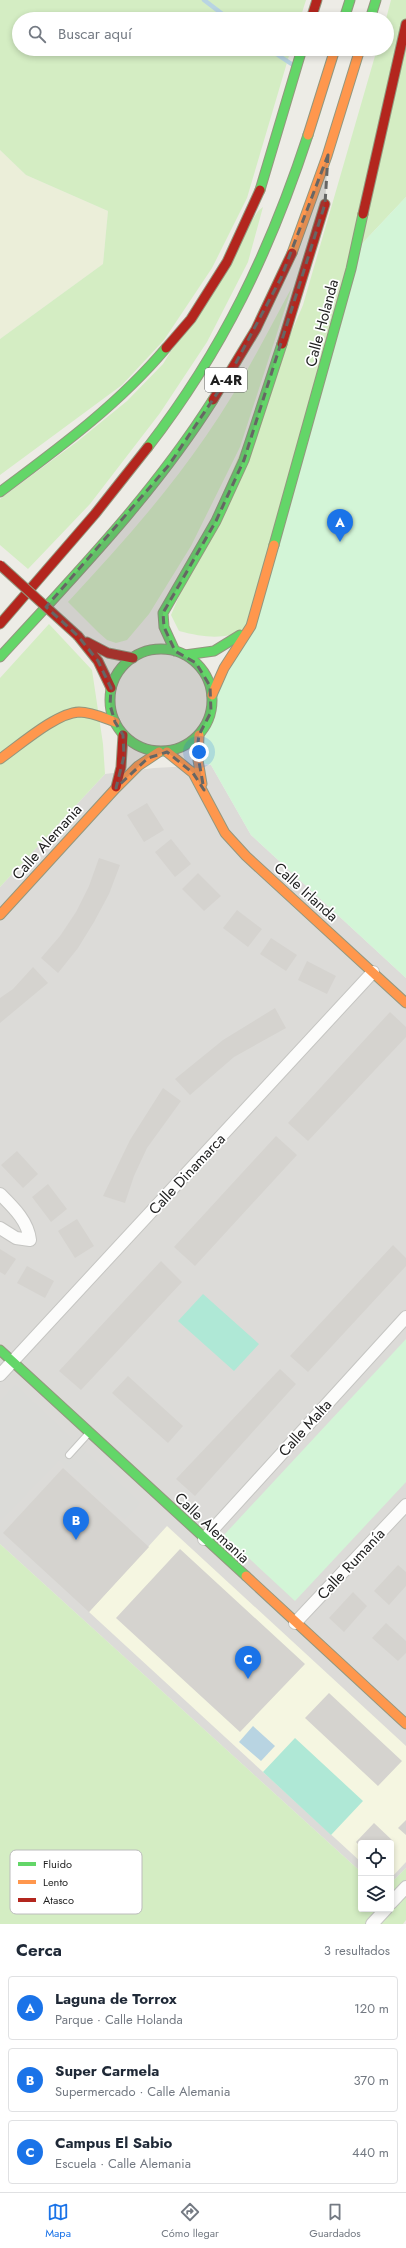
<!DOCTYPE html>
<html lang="es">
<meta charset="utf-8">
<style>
:root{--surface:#fff;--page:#f6f6f7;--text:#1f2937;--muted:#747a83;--line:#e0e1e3;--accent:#1a73e8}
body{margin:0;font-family:Jost,sans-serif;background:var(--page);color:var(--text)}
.controls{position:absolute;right:12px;bottom:12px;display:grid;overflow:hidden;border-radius:4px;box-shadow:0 2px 6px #0003}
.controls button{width:36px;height:36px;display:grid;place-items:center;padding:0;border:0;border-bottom:1px solid var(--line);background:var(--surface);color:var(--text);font:20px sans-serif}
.you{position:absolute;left:199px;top:752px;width:14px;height:14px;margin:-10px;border:3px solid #fff;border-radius:50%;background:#1a73e8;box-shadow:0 0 0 6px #1a73e833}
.badge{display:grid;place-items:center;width:26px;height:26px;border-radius:50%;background:var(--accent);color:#fff;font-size:13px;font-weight:700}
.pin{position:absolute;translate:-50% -33px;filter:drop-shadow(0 1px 2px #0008)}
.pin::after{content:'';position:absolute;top:21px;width:14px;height:12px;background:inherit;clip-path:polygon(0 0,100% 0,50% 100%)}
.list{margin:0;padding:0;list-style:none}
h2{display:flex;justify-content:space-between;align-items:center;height:52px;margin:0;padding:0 16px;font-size:17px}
h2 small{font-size:13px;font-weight:400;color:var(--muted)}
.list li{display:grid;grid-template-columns:26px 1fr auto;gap:12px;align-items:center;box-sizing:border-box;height:64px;margin:0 8px 8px;padding:0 8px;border:1px solid var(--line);border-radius:4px}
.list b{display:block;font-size:15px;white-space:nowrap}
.list p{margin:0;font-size:13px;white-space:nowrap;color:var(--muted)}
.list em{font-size:13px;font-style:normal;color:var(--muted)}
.icon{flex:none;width:22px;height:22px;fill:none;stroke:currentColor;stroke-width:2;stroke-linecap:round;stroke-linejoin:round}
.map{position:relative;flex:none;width:406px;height:1924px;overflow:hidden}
.search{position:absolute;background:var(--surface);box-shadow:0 2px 6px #0003;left:12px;right:12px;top:12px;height:44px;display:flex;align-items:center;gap:10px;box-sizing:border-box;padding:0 14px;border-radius:22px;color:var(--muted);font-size:15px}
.sheet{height:268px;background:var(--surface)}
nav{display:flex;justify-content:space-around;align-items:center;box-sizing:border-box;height:56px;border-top:1px solid var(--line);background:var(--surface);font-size:11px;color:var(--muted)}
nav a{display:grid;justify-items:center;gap:2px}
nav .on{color:var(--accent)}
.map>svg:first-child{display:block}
</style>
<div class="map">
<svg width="406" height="1924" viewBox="0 0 406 1924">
<rect width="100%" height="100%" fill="#edece6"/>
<!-- residential -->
<path fill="#dcdbd8" d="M211,765L251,835L406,978V1868L391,1883V1843H361V1872L0,1544V887L105,774L154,768Z"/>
<!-- education -->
<path fill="#f5f6e1" d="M167,1526L406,1746V1862L391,1878V1843H361V1862L89,1612Z"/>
<!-- farmland -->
<path fill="#ebeed9" d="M0,150L26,175L108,211L103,264L0,339Z"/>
<!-- grass -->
<path fill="#d4edc3" d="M0,0H306L300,19H19V49H291L247,198L212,268L164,340L122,385L0,475V339L103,264L108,211L26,175L0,150Z
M391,0H406V197L358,248L249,631C221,639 206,638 179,631L171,615L303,305L377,49H387L386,19Z
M263,207L248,262L207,342L160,413L90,504L28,569L0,545V499L78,441L127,401L163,364L258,211Z
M292,287L240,447L191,546L149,614L127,640L116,643L107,640L98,632L68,602C117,549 165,496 206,436C239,389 265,337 292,287Z
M49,624L92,670L103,744L105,774L0,887V678Z
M0,1544L361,1872V1909H391V1883L406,1868V1920L403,1924H0Z"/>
<!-- park -->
<path fill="#d3f5d7" d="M406,197V978L251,835L211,765L197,762L199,741L208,713L249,631L358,248Z
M406,1339V1482L295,1601L224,1535Z"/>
<!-- pitch -->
<path fill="#afe8d6" d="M203,1294L259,1344L234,1371L178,1321Z
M295,1738L363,1801L331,1835L263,1772Z"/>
<!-- parking -->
<path fill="#dbdbd8" d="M15,1385L140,1503L125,1519L59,1460L0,1521V1402Z"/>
<!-- water -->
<path fill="#b8d4e2" d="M253,1726L275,1746L261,1761L239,1742Z"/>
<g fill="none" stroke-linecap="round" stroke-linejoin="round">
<!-- stream -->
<path stroke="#b8d4e2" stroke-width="4.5" d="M204,0L229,19
M269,49L293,65"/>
</g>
<!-- building -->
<path fill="#d5d3cf" d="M147,803L164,830L144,842L127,815Z
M171,839L191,864L175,877L155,852Z
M99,858L120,865L109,894L94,922L78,948L58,973L41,958L60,936L76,912L89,886Z
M198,873L221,896L204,911L182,889Z
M237,910L262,929L248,947L223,928Z
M271,938L297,955L286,971L260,954Z
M307,961L336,976L327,994L298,980Z
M33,967L48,983L0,1023V998L13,989Z
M275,1008L286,1028L234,1057L190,1095L175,1079L223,1040Z
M390,1012L406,1027V1037L308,1141L288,1123Z
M163,1088L181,1101L147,1148L134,1176L125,1203L103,1196L130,1140Z
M276,1136L297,1155L195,1266L174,1247Z
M17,1151L38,1174L23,1188L1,1165Z
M48,1184L67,1209L51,1222L32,1197Z
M77,1219L94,1246L75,1258L58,1231Z
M393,1245L406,1258V1266L308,1372L290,1356Z
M0,1249L16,1259L5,1275L0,1272Z
M161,1261L182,1282L81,1390L59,1371Z
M27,1266L54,1281L45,1298L17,1283Z
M280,1369L296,1384L195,1496L176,1479Z
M128,1376L183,1426L168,1443L112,1393Z
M63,1468L149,1547L89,1612L3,1533Z
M180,1549L305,1664L240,1732L116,1618Z
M398,1565L406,1572V1586L389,1605L374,1591Z
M353,1592L367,1606L344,1632L329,1618Z
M386,1623L406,1641V1653L398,1661L372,1638Z
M329,1693L402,1761L378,1786L305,1718Z
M406,1820V1835L398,1828Z
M374,1823L393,1841L391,1843H361V1847L356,1842Z"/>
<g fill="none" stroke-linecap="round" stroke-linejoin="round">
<defs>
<path id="lane" d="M69,1455L88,1434"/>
<path id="street" d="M0,1194C13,1207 28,1221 30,1240L16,1238L0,1228
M0,1375L373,972
M204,1539L406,1317
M295,1623L406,1505
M391,1903L406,1887
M372,1924L386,1909"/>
<path id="fast" d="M344,19L350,0
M370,19L376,0
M260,190L302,49
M148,447C223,350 270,251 308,135
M0,492C59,448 119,404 166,348
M274,545L351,269L363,214
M110 700a51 51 0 1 1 102 0a51 51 0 1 1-102 0Z
M175,651L164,627L163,613L216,521L244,460L282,344
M185,655L214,651L240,635
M0,657C75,575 153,495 213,400
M0,1350L246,1576"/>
<path id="slow" d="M308,135L335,49
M292,253L327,156L360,49
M212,695L224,668L251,626L274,545
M199,735L198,760L202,784
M167,752L193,773L225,833L246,856L406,1003
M0,759C20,745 56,713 79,712C92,712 104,718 115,722
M0,915L116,788L138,766L159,752
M246,1576L406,1724"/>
<path id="jam" d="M311,19L317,0
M363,214L406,24
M282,344L325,204
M166,348L191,319L227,262L260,190
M213,400L256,329L292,253
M0,624L95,514L148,447
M78,636L98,661L111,688
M87,642L108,653L133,658
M116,787L121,767L123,735"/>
</defs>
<!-- lane casing -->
<use href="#lane" stroke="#c5c5c2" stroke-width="8"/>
<!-- street casing -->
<use href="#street" stroke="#c5c5c2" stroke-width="14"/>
<!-- fast casing -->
<use href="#fast" stroke="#93977e" stroke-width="11"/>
<!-- slow casing -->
<use href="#slow" stroke="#93977e" stroke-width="11"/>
<!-- jam casing -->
<use href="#jam" stroke="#93977e" stroke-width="11"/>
<!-- lane -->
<use href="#lane" stroke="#fcfcfb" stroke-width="6"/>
<!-- street -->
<use href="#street" stroke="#fcfcfb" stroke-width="12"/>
<!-- fast -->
<use href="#fast" stroke="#63d668" stroke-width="9"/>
<!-- slow -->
<use href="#slow" stroke="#ff974d" stroke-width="9"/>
<!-- jam -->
<use href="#jam" stroke="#b3261e" stroke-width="9"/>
<defs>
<path id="jam-bridge" d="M0,565L78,636"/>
</defs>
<!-- jam-bridge casing -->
<use href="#jam-bridge" stroke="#93977e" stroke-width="11" stroke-linecap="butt"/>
<!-- jam-bridge -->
<use href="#jam-bridge" stroke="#b3261e" stroke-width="9"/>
</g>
<!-- marked area -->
<path fill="#666664" fill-opacity="0.2" stroke="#666664" stroke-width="3" stroke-dasharray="8 5" stroke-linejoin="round" d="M328,155L325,204L244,460L216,521L163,613L164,627L175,651L196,663L210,686L211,712L199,735L197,750L204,790L193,773L167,752L148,758L116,788L124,756L123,735L115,722L110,705L111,688L98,661L78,636L46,607L169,465L230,374L281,278Z"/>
<g text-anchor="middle" stroke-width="3.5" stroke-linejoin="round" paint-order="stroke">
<!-- shield labels -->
<rect fill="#fff" stroke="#626262" stroke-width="1" x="205" y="368" width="42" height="24" rx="3"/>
<g font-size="14" font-weight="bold" fill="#1e1e1e">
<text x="226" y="385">A-4R</text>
</g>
<!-- street labels -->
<g font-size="15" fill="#1e1e1e" stroke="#fff">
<text transform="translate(322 323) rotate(-75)" y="5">Calle Holanda</text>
<text transform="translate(47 842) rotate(-48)" y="5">Calle Alemania</text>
<text transform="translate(306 892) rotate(42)" y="5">Calle Irlanda</text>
<text transform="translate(187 1174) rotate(-47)" y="5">Calle Dinamarca</text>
<text transform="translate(305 1428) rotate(-48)" y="5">Calle Malta</text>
<text transform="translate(212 1528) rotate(43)" y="5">Calle Alemania</text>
<text transform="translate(351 1564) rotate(-47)" y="5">Calle Rumanía</text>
</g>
</g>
<!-- legend -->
<rect x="10" y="1850" width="132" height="64" rx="6" fill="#fff" stroke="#bcbcbc" stroke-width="1"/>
<rect x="18" y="1862" width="18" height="4" fill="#63d668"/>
<rect x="18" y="1880" width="18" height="4" fill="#ff974d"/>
<rect x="18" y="1898" width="18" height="4" fill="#b3261e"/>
<g font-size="11" fill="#1e1e1e">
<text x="43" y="1868">Fluido</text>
<text x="43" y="1886">Lento</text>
<text x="43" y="1904">Atasco</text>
</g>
</svg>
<div class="controls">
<button><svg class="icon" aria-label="locate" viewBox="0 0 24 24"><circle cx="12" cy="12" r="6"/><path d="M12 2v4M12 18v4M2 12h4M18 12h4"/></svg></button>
<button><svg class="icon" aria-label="layers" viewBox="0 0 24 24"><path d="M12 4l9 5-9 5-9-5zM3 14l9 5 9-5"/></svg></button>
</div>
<div class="you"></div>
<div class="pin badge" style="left:340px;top:542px">A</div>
<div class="pin badge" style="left:76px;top:1540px">B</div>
<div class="pin badge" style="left:248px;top:1679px">C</div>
<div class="search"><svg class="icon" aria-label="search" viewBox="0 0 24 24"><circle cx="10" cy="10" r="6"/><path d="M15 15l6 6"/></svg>Buscar aquí</div>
</div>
<section class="sheet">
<h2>Cerca<small>3 resultados</small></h2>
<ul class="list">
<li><span class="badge">A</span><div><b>Laguna de Torrox</b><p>Parque · Calle Holanda</p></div><em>120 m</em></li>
<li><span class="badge">B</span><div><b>Super Carmela</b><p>Supermercado · Calle Alemania</p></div><em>370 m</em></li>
<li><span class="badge">C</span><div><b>Campus El Sabio</b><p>Escuela · Calle Alemania</p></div><em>440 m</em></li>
</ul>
</section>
<nav>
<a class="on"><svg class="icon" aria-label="map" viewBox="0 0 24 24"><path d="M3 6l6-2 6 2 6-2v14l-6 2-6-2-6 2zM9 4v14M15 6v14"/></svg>Mapa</a>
<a><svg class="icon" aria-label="directions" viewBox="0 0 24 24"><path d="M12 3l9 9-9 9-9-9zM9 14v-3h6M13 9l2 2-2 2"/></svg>Cómo llegar</a>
<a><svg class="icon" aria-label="saved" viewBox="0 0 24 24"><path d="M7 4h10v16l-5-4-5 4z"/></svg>Guardados</a>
</nav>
